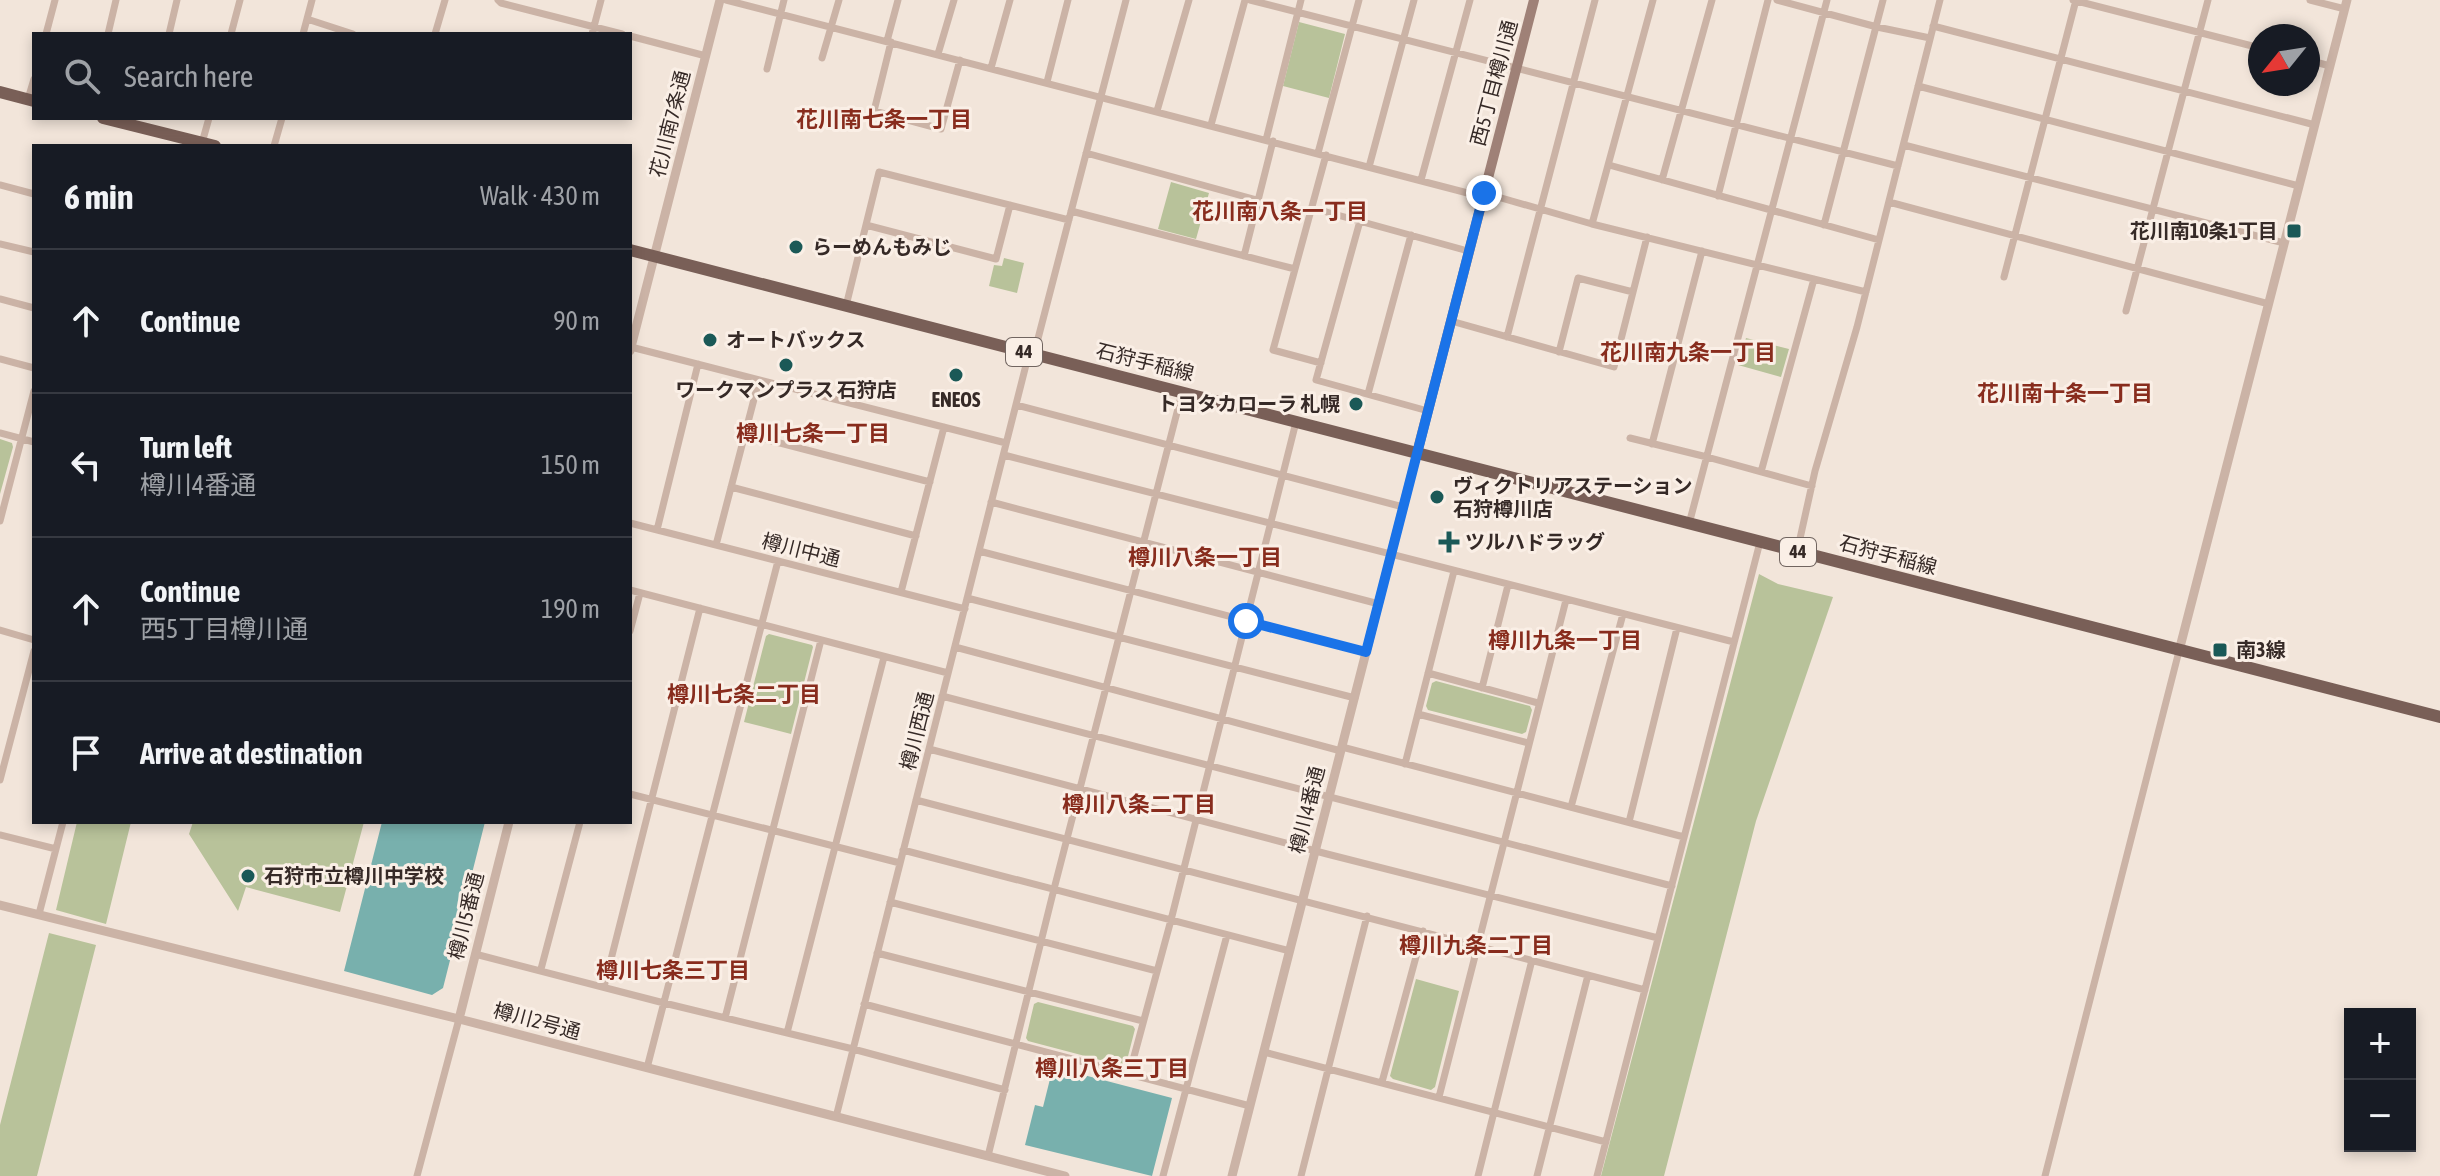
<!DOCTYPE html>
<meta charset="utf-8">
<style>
:root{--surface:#171b24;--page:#242831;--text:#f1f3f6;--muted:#9ea1a6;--line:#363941}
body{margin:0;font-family:"Asap Condensed","Noto Sans JP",sans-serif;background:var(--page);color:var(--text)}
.controls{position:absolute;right:24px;bottom:24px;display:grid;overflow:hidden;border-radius:0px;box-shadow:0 4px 12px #0003}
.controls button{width:72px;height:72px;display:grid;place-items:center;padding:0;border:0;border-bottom:2px solid var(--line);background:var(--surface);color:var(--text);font:40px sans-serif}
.compass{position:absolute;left:2248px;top:24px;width:72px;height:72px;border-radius:50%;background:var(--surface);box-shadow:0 4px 12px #0003;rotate:240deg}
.stop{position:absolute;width:24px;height:24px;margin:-18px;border:6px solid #1a73e8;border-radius:50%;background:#fff}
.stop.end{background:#1a73e8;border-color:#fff;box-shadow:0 2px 8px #0008}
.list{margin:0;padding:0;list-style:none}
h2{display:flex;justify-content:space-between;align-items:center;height:104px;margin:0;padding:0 32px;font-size:34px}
h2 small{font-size:26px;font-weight:400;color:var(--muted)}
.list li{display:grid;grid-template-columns:52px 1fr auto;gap:24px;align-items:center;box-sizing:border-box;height:144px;padding:0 32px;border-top:2px solid var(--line)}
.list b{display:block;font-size:30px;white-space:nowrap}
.list p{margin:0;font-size:26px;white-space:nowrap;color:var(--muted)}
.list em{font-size:26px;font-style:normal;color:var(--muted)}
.icon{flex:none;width:44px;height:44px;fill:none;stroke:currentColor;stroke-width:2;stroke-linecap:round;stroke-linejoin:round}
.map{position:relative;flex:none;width:2440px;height:1176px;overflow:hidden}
.search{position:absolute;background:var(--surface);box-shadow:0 4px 12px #0003;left:32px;top:32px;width:600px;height:88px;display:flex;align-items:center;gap:20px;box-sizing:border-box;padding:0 28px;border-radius:0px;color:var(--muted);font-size:30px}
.panel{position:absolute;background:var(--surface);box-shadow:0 4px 12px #0003;left:32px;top:144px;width:600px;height:680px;border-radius:0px}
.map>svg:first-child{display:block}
</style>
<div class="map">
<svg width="2440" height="1176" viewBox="0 0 2440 1176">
<rect width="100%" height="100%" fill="#f2e5da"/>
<!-- green -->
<path fill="#b8c29a" d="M1299,22L1345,34L1329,98L1283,86Z
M1171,182L1209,193L1196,239L1158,229Z
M1004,258L1024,263L1017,293L989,286L994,265L1002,266Z
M1746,338L1789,349L1781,377L1738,365Z
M0,439L12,443L13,447L0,494Z
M1759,574L1778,584L1833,597L1756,821L1664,1176H1601Z
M769,634L812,645L813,647L791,734L744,722L766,636Z
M1436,681L1530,706L1532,710L1526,732L1522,734L1428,710L1426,706L1432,683Z
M77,822H131L106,924L56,910Z
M193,822H364L340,912L246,887L238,911L189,834Z
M49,933L96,945L37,1176H0V1125Z
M1416,979L1459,991L1435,1087L1431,1090L1393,1079L1390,1076Z
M1038,1002L1133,1026L1135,1029L1126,1064L1123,1066L1028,1041L1026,1038L1034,1004Z"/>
<!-- water -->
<path fill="#78b0ad" d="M382,822H485L443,988L432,995L344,971Z
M1053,1067L1172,1098L1152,1176L1025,1145L1035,1105L1043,1107Z"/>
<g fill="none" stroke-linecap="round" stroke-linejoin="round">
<!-- minor -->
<path stroke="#cbb3a6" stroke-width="7" d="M498,0L501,3L622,34
M726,0L1483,197
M1250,0L1898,166
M1777,0L1877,27L1930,38
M2073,0L2260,48
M2310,0L2345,9
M307,19L353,34
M1933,26L2315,125
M46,34L55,0
M108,34L116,0
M169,34L177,0
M231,34L240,0
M303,34L312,0
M435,34L445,0
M592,34L601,0
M630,36L706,56
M887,41L898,0
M891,42L874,111L941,129L960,60
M938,54L954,0
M822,58L839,0
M2308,60L2330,66
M991,68L1010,0
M767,69L784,0
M1047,82L1068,0
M1918,86L2299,186
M28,99L34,79
M1157,111L1189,0
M1211,125L1245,0
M1266,140L1301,0
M202,143L209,118
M1904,145L2284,243
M274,146L282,118
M1086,153L1257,200
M1318,153L1359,0
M1609,165L1879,240
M1369,167L1414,0
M1421,180L1470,0
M1662,180L1712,0
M0,185L34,194
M1484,193L1592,224L1653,0
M1718,196L1768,0
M1889,202L2269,304
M1312,208L1468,251
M1071,211L1295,269
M1360,221L1316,380L1428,411
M1592,224L1866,292
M866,225L996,259L1010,205
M1824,225L1883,0
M0,244L34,252
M1244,256L1273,141
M2004,277L2076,0
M0,299L34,308
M846,306L879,172L1069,220
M2126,311L2208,0
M1451,321L1614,367L1647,237
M1507,337L1595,0
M631,347L1006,443
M1559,352L1578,278L1633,292
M1034,354L1126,0
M0,359L34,368
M1321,363L1273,350L1326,155
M1368,394L1411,235
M1016,405L1403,507
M0,433L34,442
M745,434L930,482
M1630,438L1707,457L1812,486
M1652,444L1702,251
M1004,455L1734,642
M1761,472L1814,279
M731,487L916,536
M991,502L1379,604
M0,521L34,391
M630,523L965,609
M1689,524L1827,0
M657,530L698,364
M716,545L759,380
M979,551L1366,652
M1797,552L1815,471L1857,327L1940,0
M630,590L948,673
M901,592L944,427
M967,598L1355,698
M0,630L34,640
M630,631L640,593
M955,647L1341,751
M1428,673L1538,703
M1482,688L1508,585
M942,696L1672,886
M1418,714L1528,743
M1342,747L1684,837
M929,749L1327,854L1658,938
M1405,764L1454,571
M0,780L34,651
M630,794L900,863
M916,800L1645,990
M1571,807L1623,614
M1629,822L1677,628
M0,835L56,849
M903,850L1290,951
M890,902L1157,971
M39,914L63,822
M877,953L1143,1021
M475,954L664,1003L853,1049L1005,1090
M541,969L580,822
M604,987L700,608
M864,1004L1250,1106
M725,1018L821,640
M787,1033L884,657
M1264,1052L1606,1142
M647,1068L778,561
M1129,1075L1171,920L1296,422
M1382,1082L1423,931
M1439,1097L1566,600
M836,1117L1029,353
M988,1156L1054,889L1182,393
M417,1176L459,1019
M1163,1176L1227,935
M1301,1176L1367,916
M1478,1176L1532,960
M1537,1176L1588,975
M1597,1176L1760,542
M2045,1176L2179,651"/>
<!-- tertiary -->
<path stroke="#cbb3a6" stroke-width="9" d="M630,351L720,0
M2179,651L2347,0
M0,905L459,1019L1065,1176
M459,1019L509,822
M1232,1176L1417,453"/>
<!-- secondary -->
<path stroke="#9f8177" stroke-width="10" d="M1417,453L1534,0"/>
<!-- primary -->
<path stroke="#795f57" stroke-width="12" d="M0,92L34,101
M103,118L215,146
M630,250L2440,717"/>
</g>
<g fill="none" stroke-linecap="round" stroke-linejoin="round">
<!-- route -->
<path stroke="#1a73e8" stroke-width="10" d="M1246,621L1366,652L1484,193"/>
</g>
<!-- markers -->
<g fill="#1b5957" stroke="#faefe6" stroke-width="3">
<rect x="2286" y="223" width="16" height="16" rx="4"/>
<circle cx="796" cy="247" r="8"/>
<circle cx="710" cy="340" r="8"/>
<circle cx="786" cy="365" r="8"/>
<circle cx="956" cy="375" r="8"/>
<circle cx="1356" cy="404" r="8"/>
<circle cx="1437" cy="497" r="8"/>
<path d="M1445 530h8v8h8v8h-8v8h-8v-8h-8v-8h8z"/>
<rect x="2212" y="642" width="16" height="16" rx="4"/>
<circle cx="248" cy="876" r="8"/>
</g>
<g text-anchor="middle" stroke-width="6" stroke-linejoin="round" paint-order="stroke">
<!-- shield labels -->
<g fill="#faefe6" stroke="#716560" stroke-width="2">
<rect x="1006" y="338" width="36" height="28" rx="6"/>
<rect x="1780" y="538" width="36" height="28" rx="6"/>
</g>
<g font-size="18" font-weight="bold" fill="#362a27">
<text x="1024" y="358">44</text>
<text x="1798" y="558">44</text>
</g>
<!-- street labels -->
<g font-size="20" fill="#362a27" stroke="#faefe6">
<text transform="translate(1494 83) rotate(-75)" y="7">西5丁目樽川通</text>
<text transform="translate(670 124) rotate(-76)" y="7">花川南7条通</text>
<text transform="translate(1145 362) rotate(14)" y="7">石狩手稲線</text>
<text transform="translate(801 550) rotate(14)" y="7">樽川中通</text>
<text transform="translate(1888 555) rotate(15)" y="7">石狩手稲線</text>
<text transform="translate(917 731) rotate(-76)" y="7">樽川西通</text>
<text transform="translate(1307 810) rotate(-76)" y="7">樽川4番通</text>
<text transform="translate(466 916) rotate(-76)" y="7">樽川5番通</text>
<text transform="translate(537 1021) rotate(15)" y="7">樽川2号通</text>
</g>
<!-- poi labels -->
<g font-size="20" font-weight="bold" fill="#362a27" stroke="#faefe6" text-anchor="start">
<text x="2278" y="238" text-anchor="end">花川南10条1丁目</text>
<text x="812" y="254">らーめんもみじ</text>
<text x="726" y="347">オートバックス</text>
<text x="786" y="397" text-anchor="middle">ワークマンプラス 石狩店</text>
<text x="956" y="407" text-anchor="middle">ENEOS</text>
<text x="1340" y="411" text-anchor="end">トヨタカローラ 札幌</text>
<text x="1453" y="493">ヴィクトリアステーション<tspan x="1453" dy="23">石狩樽川店</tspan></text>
<text x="1465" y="549">ツルハドラッグ</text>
<text x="2236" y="657">南3線</text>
<text x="264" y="883">石狩市立樽川中学校</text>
</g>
<!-- neighbourhood labels -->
<g font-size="22" font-weight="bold" fill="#882c1d" stroke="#faefe6">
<text x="884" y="127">花川南七条一丁目</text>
<text x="1280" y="219">花川南八条一丁目</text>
<text x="1688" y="360">花川南九条一丁目</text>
<text x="2065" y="401">花川南十条一丁目</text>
<text x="813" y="441">樽川七条一丁目</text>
<text x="1205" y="565">樽川八条一丁目</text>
<text x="1565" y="648">樽川九条一丁目</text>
<text x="744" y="702">樽川七条二丁目</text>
<text x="1139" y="812">樽川八条二丁目</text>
<text x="1476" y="953">樽川九条二丁目</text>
<text x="673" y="978">樽川七条三丁目</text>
<text x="1112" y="1076">樽川八条三丁目</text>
</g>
</g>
</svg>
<div class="controls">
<button>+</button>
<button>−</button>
</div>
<svg class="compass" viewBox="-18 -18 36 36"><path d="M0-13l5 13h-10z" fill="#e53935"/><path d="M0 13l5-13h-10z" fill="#9ea1a6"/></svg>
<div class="stop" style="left:1246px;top:621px"></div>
<div class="stop end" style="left:1484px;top:193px"></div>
<div class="search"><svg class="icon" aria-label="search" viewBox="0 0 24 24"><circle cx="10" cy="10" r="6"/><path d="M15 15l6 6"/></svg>Search here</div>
<section class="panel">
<h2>6 min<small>Walk · 430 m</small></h2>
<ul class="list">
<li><svg class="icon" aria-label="ahead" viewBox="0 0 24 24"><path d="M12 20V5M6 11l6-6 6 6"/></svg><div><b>Continue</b></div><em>90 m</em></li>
<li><svg class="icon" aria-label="left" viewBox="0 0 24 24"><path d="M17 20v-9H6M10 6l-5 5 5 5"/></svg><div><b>Turn left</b><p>樽川4番通</p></div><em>150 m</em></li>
<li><svg class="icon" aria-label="ahead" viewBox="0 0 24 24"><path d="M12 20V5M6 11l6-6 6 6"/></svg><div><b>Continue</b><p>西5丁目樽川通</p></div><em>190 m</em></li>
<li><svg class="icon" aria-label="arrive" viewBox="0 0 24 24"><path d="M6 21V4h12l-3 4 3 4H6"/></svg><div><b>Arrive at destination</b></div></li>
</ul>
</section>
</div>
